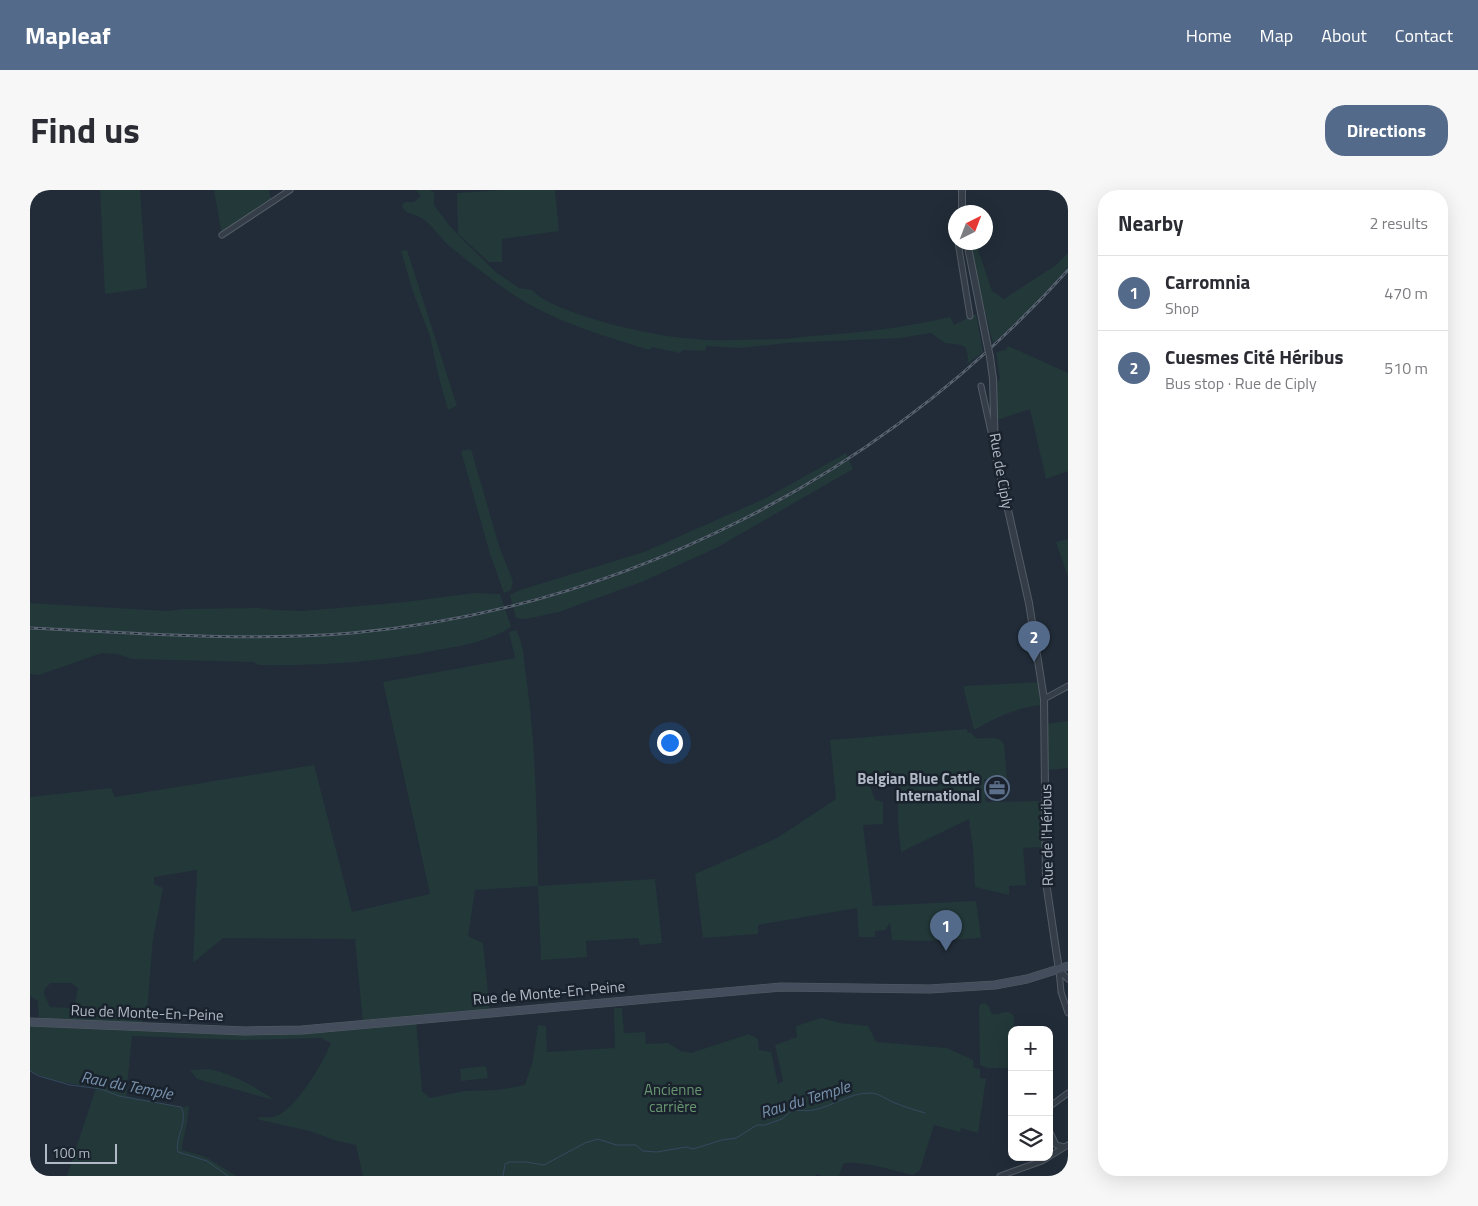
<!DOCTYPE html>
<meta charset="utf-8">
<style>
:root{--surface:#fff;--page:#f7f7f7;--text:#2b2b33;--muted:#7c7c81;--line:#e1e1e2;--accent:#546a8a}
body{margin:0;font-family:"Titillium Web",sans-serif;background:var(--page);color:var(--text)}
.controls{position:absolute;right:15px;bottom:15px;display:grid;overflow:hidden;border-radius:10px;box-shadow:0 5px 20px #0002}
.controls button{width:45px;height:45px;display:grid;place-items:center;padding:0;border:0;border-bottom:1px solid var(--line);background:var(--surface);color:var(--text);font:25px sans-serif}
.compass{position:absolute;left:918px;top:15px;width:45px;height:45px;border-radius:50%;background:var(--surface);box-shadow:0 5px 20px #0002;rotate:42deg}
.scale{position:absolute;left:15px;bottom:12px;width:72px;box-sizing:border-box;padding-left:5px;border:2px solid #b0b9c5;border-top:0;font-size:14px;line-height:18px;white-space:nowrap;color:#b0b9c5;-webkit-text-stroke:4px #1a232d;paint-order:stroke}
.you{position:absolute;left:639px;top:552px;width:18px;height:18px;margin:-12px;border:4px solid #fff;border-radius:50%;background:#1a73e8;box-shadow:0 0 0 8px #1a73e833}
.badge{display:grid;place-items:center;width:32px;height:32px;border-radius:50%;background:var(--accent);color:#fff;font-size:16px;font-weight:700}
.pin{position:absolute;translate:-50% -41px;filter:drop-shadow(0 1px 2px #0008)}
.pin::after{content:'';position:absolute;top:26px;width:18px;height:15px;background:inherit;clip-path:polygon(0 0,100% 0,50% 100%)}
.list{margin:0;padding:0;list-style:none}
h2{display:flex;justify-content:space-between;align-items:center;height:65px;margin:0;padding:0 20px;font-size:21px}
h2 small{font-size:16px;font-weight:400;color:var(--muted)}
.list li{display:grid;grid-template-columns:32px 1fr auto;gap:15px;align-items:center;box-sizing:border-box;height:75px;padding:0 20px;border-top:1px solid var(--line)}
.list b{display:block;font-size:19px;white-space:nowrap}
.list p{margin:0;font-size:16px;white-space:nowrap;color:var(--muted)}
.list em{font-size:16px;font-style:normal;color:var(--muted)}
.icon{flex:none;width:28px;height:28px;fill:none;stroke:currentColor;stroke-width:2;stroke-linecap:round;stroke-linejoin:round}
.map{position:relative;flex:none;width:1038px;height:986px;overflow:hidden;border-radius:20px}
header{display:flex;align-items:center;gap:30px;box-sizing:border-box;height:70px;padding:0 25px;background:var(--accent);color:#fff}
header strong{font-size:24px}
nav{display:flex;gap:28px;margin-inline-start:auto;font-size:18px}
.intro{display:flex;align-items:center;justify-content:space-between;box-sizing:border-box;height:120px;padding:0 30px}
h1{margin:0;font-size:35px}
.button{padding:12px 22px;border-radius:20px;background:var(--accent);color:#fff;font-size:18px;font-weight:700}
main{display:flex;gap:30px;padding:0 30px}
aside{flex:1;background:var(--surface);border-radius:20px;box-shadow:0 5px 20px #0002}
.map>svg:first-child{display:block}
</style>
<header>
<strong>Mapleaf</strong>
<nav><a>Home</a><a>Map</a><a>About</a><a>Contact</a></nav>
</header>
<div class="intro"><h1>Find us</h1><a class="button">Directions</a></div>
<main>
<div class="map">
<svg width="1038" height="986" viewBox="0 0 1038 986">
<rect width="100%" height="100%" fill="#212c38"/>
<!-- green -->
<path fill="#233839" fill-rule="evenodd" d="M70,0H110L117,98L75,104Z
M184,0H239L242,12L192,45Z
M386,0H399L404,2V15L419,35L435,52L467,83L489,98L502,100C512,111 532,118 545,123C588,138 631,147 676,150C702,151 729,149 756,149C780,145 804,145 829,142C859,139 890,134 920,127L924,135L946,124L953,162L937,174L938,167L936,158L931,155L915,153L901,143L870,148L758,153L709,158L676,156L675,161L653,160L650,163L622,157L619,160C571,145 519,130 478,101C457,86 436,70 417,54C409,46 402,35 393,29C385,23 375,26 372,15L375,12H384L391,6Z
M473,0H525L529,41L472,49V72H459L428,44L427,3Z
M938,53H946L962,101L974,109L1026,75L1038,63V77L999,120L963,153Z
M377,60L427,216L418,220L408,184L400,146L383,102L371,61Z
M978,156L1038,183V281L1016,289L1000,219L967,230L963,195L970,189L966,162L976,160Z
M441,259L470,359L483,391L481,400L474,403L460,364L431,261Z
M816,263L823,279L688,357L614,391L529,422L496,429L486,428L480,405L490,400L614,362L736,308Z
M1038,349V387L1026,352Z
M444,403L470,404L481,437C459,451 434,455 408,460C349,472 290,476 230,475L222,472L102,469L87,464L72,463L9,485L0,484V413L137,421L154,419L229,418L244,420L273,421L375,412Z
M486,440C495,456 494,476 497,493C506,560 507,628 508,696L625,689L632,753L610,755L608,748L556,751L557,767L511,770L508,696L445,700L438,746L453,753L460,823L386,830L392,901L400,908L435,901L468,900L495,895L503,870L508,835L516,836L517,862L585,858L584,818H592L594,843L615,842L616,854L638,853L651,861L661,863L719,844L728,849L729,860L741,862L748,894L753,891L745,855L767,847L766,836L791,828L810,833L838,836L846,852L917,858L943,870L944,878L950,879V888L956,889L948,943L931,938L930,942L904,935L890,980L883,985C868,982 826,969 813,974L809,986H792L788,984L784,986H333L326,955L307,951L280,941L230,930L227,927C233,927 240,928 246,926C266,919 294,872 301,853L291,848L213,850L102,846L96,906L151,917L159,916L157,933L152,956V960L176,967L206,986H37L66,898C43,894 22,892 0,881V836L89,837L9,833L8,811L0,806V607L81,598L85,607L284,575L322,722L400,704L353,492L485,468L479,442ZM167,680L163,773L193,748L325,749L333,834L215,841L103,836L111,833L117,822L123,749L133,698L124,694V687ZM21,793H41L48,798L43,823L40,818L20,817L14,804L15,798Z
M1011,492L1014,515C989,516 965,528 944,540L933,496Z
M1038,531V578L1016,580L1015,534Z
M937,539L938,543L940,542L946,548C956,550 968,544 974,554L977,589H954L956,612L1015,611V657L993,658L996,695L979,696V705L945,697L943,659L939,629L871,662L868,634V583L839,593L845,610L853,612V634L833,635L843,716L946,711L951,748L896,751L862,750L860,733L855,740L845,741V747H829L827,718L728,735V744L673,748L665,684L747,648L806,609L800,550Z
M955,813L959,817L962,824C971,826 976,817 984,826V840H982V871L977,878H958L950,875L949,817L951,814Z
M456,876L458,888L431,891L430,879Z
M179,879C203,884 224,896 244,910L167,889L160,880Z"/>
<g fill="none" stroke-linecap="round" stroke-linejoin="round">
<!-- stream -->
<path stroke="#35495f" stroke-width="1" d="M0,881L9,886L40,895L71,899L89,906L151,917C159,932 144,948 148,962L177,971L198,986
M473,986L475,974L479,972H496L514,975L555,953L568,949L586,955H606L613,961L627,962L656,957L663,959L692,950L706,948L727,935H735L752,929L761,921C768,919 776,922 784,920C803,916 819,903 840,903C849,903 857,910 865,913C875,917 885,920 895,923"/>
<defs>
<path id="minor" d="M192,45L260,0
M928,52L940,126
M951,196L963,251
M1014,509L1038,496
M1029,780L1031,802L1038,823
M1029,780L1038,789
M1019,917L1038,903
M1019,940L1026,955L1034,957
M970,986L1012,971L1038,955"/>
<path id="tertiary" d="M932,22V0
M937,52L958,158
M960,167L963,189L965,262L999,413L1014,509L1016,692L1029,780"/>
<path id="secondary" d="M0,832L215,841L272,840L751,797L899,799L965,795L997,789L1038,776"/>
</defs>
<!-- minor casing -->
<use href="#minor" stroke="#535c66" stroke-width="7"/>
<!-- tertiary casing -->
<use href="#tertiary" stroke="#535c66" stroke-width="8"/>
<!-- secondary casing -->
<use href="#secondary" stroke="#535c66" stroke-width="9"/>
<!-- minor -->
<use href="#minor" stroke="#353e48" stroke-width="5"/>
<!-- tertiary -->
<use href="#tertiary" stroke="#353e48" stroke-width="6"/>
<!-- secondary -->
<use href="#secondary" stroke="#434d5b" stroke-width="8"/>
<defs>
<path id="rail" d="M0,438C107,443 214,452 322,443C596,418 854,285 1038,80"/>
</defs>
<!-- rail casing -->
<use href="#rail" stroke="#57626f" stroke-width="3"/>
<!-- rail -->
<use href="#rail" stroke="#1a232d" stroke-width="1" stroke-dasharray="4" stroke-linecap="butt"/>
<defs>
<path id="tertiary-bridge" d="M958,158L960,167"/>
</defs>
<!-- tertiary-bridge casing -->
<use href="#tertiary-bridge" stroke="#535c66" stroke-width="8" stroke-linecap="butt"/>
<!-- tertiary-bridge -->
<use href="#tertiary-bridge" stroke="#353e48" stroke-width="6"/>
</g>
<!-- icons -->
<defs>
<symbol id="office-ring" viewBox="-11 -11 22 22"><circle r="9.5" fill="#1a232d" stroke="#5c6f8a" stroke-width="1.5"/><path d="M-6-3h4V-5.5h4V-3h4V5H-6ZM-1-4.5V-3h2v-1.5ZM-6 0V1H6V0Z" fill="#5c6f8a"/></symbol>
</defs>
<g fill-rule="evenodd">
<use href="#office-ring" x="953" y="584" width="28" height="28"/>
</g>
<g text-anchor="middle" stroke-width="5" stroke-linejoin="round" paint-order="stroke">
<!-- street labels -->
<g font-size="15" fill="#b0b9c5" stroke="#1a232d">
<text transform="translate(971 281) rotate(80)" y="5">Rue de Ciply</text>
<text transform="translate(1017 645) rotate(-91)" y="5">Rue de l'Héribus</text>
<text transform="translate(519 803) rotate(-5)" y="5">Rue de Monte-En-Peine</text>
<text transform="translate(117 823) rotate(2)" y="5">Rue de Monte-En-Peine</text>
</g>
<!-- poi labels -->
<g font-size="15" font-weight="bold" fill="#b0b9c5" stroke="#1a232d" text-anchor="end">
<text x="950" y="594">Belgian Blue Cattle<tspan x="950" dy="17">International</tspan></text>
</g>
<!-- park labels -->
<g font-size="15" fill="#689570" stroke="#1a232d">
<text x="643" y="905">Ancienne<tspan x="643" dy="17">carrière</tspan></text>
</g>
<!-- water labels -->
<g font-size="16" font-style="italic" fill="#7891ac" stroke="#1a232d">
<text transform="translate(97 895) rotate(11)" y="6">Rau du Temple</text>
<text transform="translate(775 909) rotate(-17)" y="6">Rau du Temple</text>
</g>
</g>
</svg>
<div class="controls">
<button>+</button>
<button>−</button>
<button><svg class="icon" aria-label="layers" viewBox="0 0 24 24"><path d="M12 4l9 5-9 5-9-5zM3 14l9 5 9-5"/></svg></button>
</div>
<svg class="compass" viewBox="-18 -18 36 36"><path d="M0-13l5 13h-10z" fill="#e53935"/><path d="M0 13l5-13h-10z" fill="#7c7c81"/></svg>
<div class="scale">100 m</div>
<div class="you"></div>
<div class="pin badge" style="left:916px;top:761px">1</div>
<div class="pin badge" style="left:1004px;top:472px">2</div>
</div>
<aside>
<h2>Nearby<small>2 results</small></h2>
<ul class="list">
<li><span class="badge">1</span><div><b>Carromnia</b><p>Shop</p></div><em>470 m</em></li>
<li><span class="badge">2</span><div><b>Cuesmes Cité Héribus</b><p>Bus stop · Rue de Ciply</p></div><em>510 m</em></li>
</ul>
</aside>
</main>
